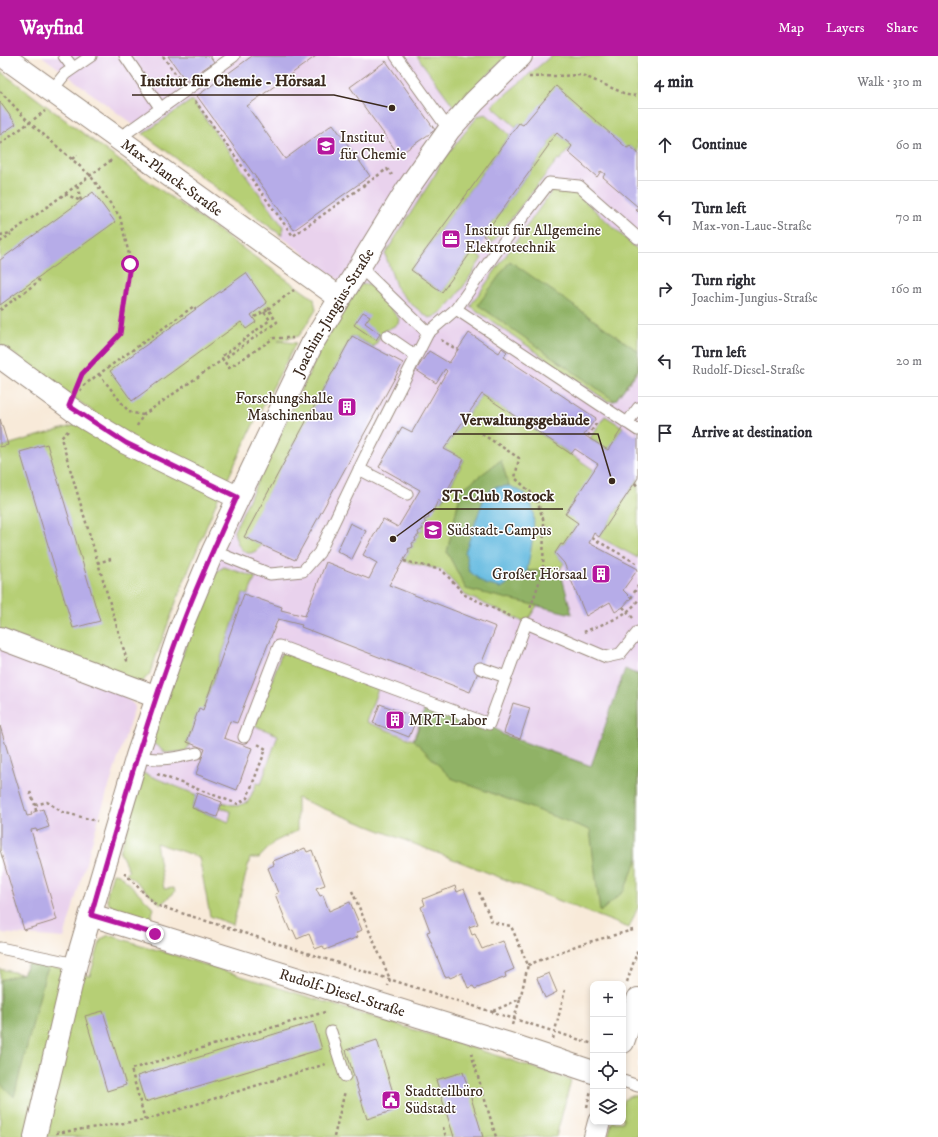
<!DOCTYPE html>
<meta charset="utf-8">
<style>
:root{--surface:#fff;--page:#f7f7f7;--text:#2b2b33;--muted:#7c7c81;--line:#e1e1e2;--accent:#b5179e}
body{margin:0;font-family:"IM FELL DW Pica",serif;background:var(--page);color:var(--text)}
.controls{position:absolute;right:12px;bottom:12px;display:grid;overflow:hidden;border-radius:8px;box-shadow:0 2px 6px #0003}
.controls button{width:36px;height:36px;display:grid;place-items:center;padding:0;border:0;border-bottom:1px solid var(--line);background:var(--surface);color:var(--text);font:20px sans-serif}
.stop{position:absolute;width:12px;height:12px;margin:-9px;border:3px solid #b5179e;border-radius:50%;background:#fff}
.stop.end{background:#b5179e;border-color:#fff;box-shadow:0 1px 4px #0008}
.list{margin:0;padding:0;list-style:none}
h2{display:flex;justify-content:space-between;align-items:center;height:52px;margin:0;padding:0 16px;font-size:17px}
h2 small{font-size:13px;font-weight:400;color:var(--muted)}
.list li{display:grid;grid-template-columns:26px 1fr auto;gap:12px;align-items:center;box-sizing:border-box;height:72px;padding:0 16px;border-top:1px solid var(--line)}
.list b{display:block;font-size:15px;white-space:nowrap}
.list p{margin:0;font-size:13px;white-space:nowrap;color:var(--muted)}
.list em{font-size:13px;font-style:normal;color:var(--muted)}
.icon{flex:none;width:22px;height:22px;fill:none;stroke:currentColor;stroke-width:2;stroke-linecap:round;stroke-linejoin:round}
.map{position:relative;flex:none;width:638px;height:1081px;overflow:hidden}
header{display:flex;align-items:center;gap:24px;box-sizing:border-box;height:56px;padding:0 20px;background:var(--accent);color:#fff}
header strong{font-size:19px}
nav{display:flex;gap:22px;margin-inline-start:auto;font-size:14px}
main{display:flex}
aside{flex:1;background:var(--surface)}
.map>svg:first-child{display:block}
</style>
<header>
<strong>Wayfind</strong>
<nav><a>Map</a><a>Layers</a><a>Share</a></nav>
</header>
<main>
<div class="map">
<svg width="638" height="1081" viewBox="0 0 638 1081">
<rect width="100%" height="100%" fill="#fff"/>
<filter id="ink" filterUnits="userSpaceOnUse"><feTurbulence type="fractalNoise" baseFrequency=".025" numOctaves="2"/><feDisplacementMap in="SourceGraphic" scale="8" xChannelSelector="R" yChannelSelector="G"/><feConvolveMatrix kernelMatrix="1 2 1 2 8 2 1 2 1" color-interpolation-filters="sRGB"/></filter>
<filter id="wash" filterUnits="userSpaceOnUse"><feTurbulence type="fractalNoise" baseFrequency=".012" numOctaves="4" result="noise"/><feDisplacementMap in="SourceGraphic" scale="16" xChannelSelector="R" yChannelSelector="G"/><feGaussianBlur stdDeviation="0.9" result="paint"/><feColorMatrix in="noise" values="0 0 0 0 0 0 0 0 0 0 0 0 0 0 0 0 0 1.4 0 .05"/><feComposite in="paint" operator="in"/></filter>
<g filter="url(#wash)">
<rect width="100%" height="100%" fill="#f8ead9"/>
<!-- built -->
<path fill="#e9d2ed" d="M42,0H638V837L271,727L232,774L134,723L207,518L352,234Z
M0,590L123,638L135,650L98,765L64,882L0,877Z"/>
<!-- green -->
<path fill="#b6cf75" stroke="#787c4a" d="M417,0H507L455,52Z
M551,0H638V97L630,90L627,92L523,69L519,67L516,71L492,50Z
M0,15L120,105L314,243L316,254L299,280L278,285L296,287L253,369L225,429L139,389L0,288Z
M192,44L284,172L281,179L143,78Z
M486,58L510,79L411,214L442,236L472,195L482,202C471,218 448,260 429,262L410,247L397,233L385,198L436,117L440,108L478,60Z
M557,77L572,90L560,104L558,103L492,187L483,180L549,89L548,87Z
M554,132L576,137L638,194V315L615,345H607L470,250Z
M369,228L374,231L399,263L398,268L383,276L374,291L352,280L245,481L262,489C247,507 237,492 234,475L322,290L360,229Z
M482,338L594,414L578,467L563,489L561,488L555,497L564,507L526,567L465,539L442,514L404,505L409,495L408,493L413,491L412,487L416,485L415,482L419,479L418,476L423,474L421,470L426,468L424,464L429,462L428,459L438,444L442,445L464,404L444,393Z
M605,360L623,371L608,394L590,382Z
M86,366L219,440L182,530L149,619L140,627L0,574V391Z
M638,422V502L599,481Z
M224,511L255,521V523L248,539L243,538L203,654L199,653L187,686L190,687L186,695L166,697L153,687L152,683L212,518Z
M282,596L378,633L366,666L413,684L426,651L489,668L504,679L591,710L630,616L638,618V851L629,872L297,742V775L274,786L259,802H250L233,869L210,860L199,801L156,787L164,833L174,832L175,836L161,848L126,817L129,815L120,796L143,717L197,739L192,752L229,766L231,756L220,751L222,746L237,750L248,746L257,727L261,728L278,679L255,670Z
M113,817L119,818L154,852L150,865C139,862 107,857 107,842C107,835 111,825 113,817Z
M109,879L492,998L571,1024L556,1081H0V913L22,918L29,904L90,920L101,883Z
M631,1040H638V1081H608L612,1066H623V1044Z"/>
<!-- forest -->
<path fill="#90b266" stroke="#666e42" d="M510,205L638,295V313L615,345L478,249Z
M501,404L509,430L495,431L501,532L527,515L560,514L572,558L466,533L447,496L461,434Z
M625,613L638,619V802L624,835L600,856L590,774L451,722L414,684L426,651L489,668L504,679L591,710Z
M28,908L49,911L45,919L14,1041L0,1027V924L22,918Z"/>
<!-- water -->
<path fill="#63bae0" stroke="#4f727f" d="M509,430C514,432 522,435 526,439C541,454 530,496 527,515L501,532L485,528L469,515L465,496L485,439L495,431Z"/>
<g id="blocks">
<!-- building -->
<path fill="#b6ace8" d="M168,0H210L214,6L186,25Z
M252,0H316L247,50L285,103L333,68L370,120L294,174L197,40Z
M386,5L435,74L399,99L350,31Z
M556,30L627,92L630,90L638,97V156L636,154L638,151L603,121L605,118L601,115L597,121L568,96L572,90L557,77L548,87L549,89L483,180L486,182L475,197L472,195L442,236L411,214L516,71L519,67L523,69Z
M0,46L16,68L0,79Z
M93,136L115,166L0,249V204Z
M246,217L267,247L251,259L256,266L246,273L241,266L132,345L110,315Z
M363,256L370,260L365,267L380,278L376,284L354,269Z
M469,277L499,297L502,292L507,296L504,301L596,362L584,379L608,394L623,371L636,380L638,376V422L599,481L594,477L589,487L638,513L623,534L631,542L623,551L615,556L610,546L586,560L564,507L555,497L561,488L563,489L578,467L565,458L598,408L575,393L571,398L482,338L444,393L464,403L441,446L438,444L433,456L428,459L429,462L424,464L426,468L421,470L423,473L418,476L419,479L415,482L416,485L412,487L413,491L408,493L409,495L389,529L496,571L470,636L301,571L302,569L278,563L237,667L230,665L224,682L252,692L237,734L196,718L205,693L187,686L199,652L203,654L244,538L282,551L281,554L305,560L326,506L369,523L377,507L363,499L383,463L398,471L420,434L379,411L402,371L412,376L447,315L445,313L436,327L416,314L429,295L449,307Z
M352,280L403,307L295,504L244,481Z
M0,363L8,389L0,391Z
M47,388L100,565L73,572L20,396Z
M350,467L366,475L352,503L337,495Z
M513,647L530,652L520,683L504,677Z
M380,648L417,662L409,681L373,667Z
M0,670L27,760L32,759L31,757L43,753L49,771L37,775L36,773L31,774L57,864L24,874L0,794Z
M197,737L222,746L217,761L192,752Z
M305,792L307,796L312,794L325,829L316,832L320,840L323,839L329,855L350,846L362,874L356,877L358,881L325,894L323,890L315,893L309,878L297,883L293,874L290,875L275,838L278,837L268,812L274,809L273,805Z
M455,830L457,836L464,833L478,868L469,871L472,879L475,878L482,893L503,885L514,913L505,917L506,921L475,933L473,930L468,932L462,917L450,922L449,920L445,921L427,876L430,875L421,851L425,849L423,843Z
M549,917L557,936L545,942L537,922Z
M103,955L126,1029L107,1035L85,960Z
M314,966L322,993L145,1046L137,1020Z
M377,984L398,1053L367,1063L346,994Z
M463,1016L469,1035L483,1081H454L436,1024Z"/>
</g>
</g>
<g filter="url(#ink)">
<use href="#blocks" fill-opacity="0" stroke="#9a8a7c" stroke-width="1"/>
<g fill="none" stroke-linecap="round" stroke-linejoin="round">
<defs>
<path id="lane" d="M64,0L73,12
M125,0L161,53
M396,0L449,74
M52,34L65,18L91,0
M118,83L234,0
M360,211L428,277
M456,253L496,196L549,127L579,130L638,182
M387,280L416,300
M627,367L638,352
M359,413L407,438
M213,495L270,518L303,515L319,497L366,399L428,277L456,253L638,374
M480,612L506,621
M244,681L279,590L489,668L526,567L606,601L620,598L638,576
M137,700C158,706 176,702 197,697
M0,892L76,908
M331,976L345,1020
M623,1025L638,1030"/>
<g id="street">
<path id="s1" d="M3,0L340,242"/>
<path d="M0,301L81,360L126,387L237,441"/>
<path d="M0,582L157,641"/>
<path id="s2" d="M91,859L506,987L593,1016"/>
<path id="s3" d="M35,1081L76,908L137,700L182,569L213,495L312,288L406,135L449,74L474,46L521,0"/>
</g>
<path id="secondary" d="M623,986L638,943
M595,1081L599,1066"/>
</defs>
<!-- lane casing -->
<use href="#lane" stroke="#9a8a7c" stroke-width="13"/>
<!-- street casing -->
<use href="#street" stroke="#9a8a7c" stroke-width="24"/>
<!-- secondary casing -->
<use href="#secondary" stroke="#9a8a7c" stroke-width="24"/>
<!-- path -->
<path stroke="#9a8a7c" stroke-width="2.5" stroke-dasharray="3 3" stroke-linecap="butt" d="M163,0L179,23
M529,21L582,19L628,39L638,40
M0,35L29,66L90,119L120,161L131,207L120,278L82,318L77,333
M195,45L293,180L387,113L392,119
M0,88L45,55
M72,103L77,99
M65,138L81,145L77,129
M0,179L11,177L113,103
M0,186L11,178
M268,253L294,234
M0,254L39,225L37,222
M264,256L270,264L221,301L229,312L274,282H293
M441,284L458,294
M99,318L129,356L143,359
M80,335L84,329L99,318L194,250L196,253
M137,370L143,359L277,266L268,253L253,262
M68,375L61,382L128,608
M482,378L519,402L515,422L536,441L544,466L543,515L530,553
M588,380L598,365
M635,427L638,431
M592,482L638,508
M404,505L442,514L465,539L514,562
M97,507L111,503
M631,542L638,530
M623,551L633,562
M584,576C601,568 628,561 638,544
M157,718L238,748L247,742L266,693L256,687
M30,736L35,749
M36,755L35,749L47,746L62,756L97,765
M124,817L156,849L593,988
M352,835L390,923L388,930
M479,836L492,866L511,870L528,909L520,943L493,955
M528,909L578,889L633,874
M627,926L638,893
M512,969L520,943
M553,983L565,934
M471,997L496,1081
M587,1051L591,1034
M145,1064L131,1013L325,956
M443,1071L446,1081
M56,1077L145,1064L326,1008
M334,1081L345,1035"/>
<!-- lane -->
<use href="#lane" stroke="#fff" stroke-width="11"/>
<!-- street -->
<use href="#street" stroke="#fff" stroke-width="22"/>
<!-- secondary -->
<use href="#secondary" stroke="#fff" stroke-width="22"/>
</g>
</g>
<g fill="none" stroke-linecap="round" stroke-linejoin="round" filter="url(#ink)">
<!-- route -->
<path stroke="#b5179e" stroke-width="5" d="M130,208L120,278L82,318L69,350L126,387L237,441C218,483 198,526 182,569C146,664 119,761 91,859L155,878"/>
</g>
<!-- icons -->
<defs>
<symbol id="university-square" viewBox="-11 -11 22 22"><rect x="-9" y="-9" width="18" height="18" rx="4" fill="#b5179e" stroke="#fff"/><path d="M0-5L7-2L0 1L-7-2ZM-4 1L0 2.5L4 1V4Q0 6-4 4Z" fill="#fff"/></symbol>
<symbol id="office-square" viewBox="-11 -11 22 22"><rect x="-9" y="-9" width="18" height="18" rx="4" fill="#b5179e" stroke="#fff"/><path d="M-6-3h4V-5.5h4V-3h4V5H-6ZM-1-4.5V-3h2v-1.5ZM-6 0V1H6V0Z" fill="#fff"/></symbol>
<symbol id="building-square" viewBox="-11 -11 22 22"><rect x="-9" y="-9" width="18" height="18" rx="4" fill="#b5179e" stroke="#fff"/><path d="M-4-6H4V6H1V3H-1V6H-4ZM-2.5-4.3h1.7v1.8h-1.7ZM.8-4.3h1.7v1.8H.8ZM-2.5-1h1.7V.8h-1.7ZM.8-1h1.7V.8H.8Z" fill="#fff"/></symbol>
<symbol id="civic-square" viewBox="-11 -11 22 22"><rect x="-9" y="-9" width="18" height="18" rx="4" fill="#b5179e" stroke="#fff"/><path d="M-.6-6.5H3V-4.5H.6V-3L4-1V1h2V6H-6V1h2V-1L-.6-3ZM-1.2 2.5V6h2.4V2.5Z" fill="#fff"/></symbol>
</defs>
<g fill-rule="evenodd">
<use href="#university-square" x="315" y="79" width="22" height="22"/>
<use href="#office-square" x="440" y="172" width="22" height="22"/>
<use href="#building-square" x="336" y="340" width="22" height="22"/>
<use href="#university-square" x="422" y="463" width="22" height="22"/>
<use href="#building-square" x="590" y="507" width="22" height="22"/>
<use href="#building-square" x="384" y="653" width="22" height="22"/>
<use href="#civic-square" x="380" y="1033" width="22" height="22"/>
</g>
<g text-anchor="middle" stroke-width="3" stroke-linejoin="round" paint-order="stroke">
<!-- poi labels -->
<g font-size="15" fill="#3b2a1e" stroke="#fff" text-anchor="start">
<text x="340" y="86">Institut<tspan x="340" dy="17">für Chemie</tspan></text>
<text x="465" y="179">Institut für Allgemeine<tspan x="465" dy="17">Elektrotechnik</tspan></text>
<text x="333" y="347" text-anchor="end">Forschungshalle<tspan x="333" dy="17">Maschinenbau</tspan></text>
<text x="447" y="479">Südstadt-Campus</text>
<text x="587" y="523" text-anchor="end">Großer Hörsaal</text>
<text x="409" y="669">MRT-Labor</text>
<text x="405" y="1040">Stadtteilbüro<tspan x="405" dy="17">Südstadt</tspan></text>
</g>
<!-- street labels -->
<g font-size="15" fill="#3b2a1e" stroke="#fff">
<text dy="5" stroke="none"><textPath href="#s1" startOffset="208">Max-Planck-Straße</textPath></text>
<text dy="5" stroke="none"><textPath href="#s3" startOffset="881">Joachim-Jungius-Straße</textPath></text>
<text dy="5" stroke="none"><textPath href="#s2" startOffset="263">Rudolf-Diesel-Straße</textPath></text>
</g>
</g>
<!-- callouts -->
<path fill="none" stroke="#3b2a1e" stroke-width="1.5" d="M392 52L334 39H132M612 425L598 378H453M393 483L434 453H563"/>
<g fill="#3b2a1e" stroke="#fff" stroke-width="1.5">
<circle cx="392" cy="52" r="4"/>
<circle cx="612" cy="425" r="4"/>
<circle cx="393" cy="483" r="4"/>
</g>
<g font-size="16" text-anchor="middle" font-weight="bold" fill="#3b2a1e" stroke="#fff" stroke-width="3" stroke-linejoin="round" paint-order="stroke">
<text x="233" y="30">Institut für Chemie - Hörsaal</text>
<text x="525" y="369">Verwaltungsgebäude</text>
<text x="498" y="445">ST-Club Rostock</text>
</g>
</svg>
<div class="controls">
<button>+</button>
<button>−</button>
<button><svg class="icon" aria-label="locate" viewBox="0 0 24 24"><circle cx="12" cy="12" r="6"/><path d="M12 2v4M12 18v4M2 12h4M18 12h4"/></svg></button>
<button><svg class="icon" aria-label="layers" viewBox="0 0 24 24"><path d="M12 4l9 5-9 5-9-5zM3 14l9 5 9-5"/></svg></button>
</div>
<div class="stop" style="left:130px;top:208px"></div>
<div class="stop end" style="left:155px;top:878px"></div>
</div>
<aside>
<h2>4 min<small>Walk · 310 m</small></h2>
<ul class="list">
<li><svg class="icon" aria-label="ahead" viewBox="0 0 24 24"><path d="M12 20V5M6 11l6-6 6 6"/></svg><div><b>Continue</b></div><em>60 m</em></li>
<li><svg class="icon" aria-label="left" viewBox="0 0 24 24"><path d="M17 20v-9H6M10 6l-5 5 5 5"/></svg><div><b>Turn left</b><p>Max-von-Laue-Straße</p></div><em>70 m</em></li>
<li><svg class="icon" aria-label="right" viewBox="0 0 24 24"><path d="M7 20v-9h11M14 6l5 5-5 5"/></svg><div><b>Turn right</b><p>Joachim-Jungius-Straße</p></div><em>160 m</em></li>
<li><svg class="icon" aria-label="left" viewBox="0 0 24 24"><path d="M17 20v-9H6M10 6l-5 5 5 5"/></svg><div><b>Turn left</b><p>Rudolf-Diesel-Straße</p></div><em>20 m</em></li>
<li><svg class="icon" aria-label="arrive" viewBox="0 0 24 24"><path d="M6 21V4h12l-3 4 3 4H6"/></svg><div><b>Arrive at destination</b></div></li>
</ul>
</aside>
</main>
